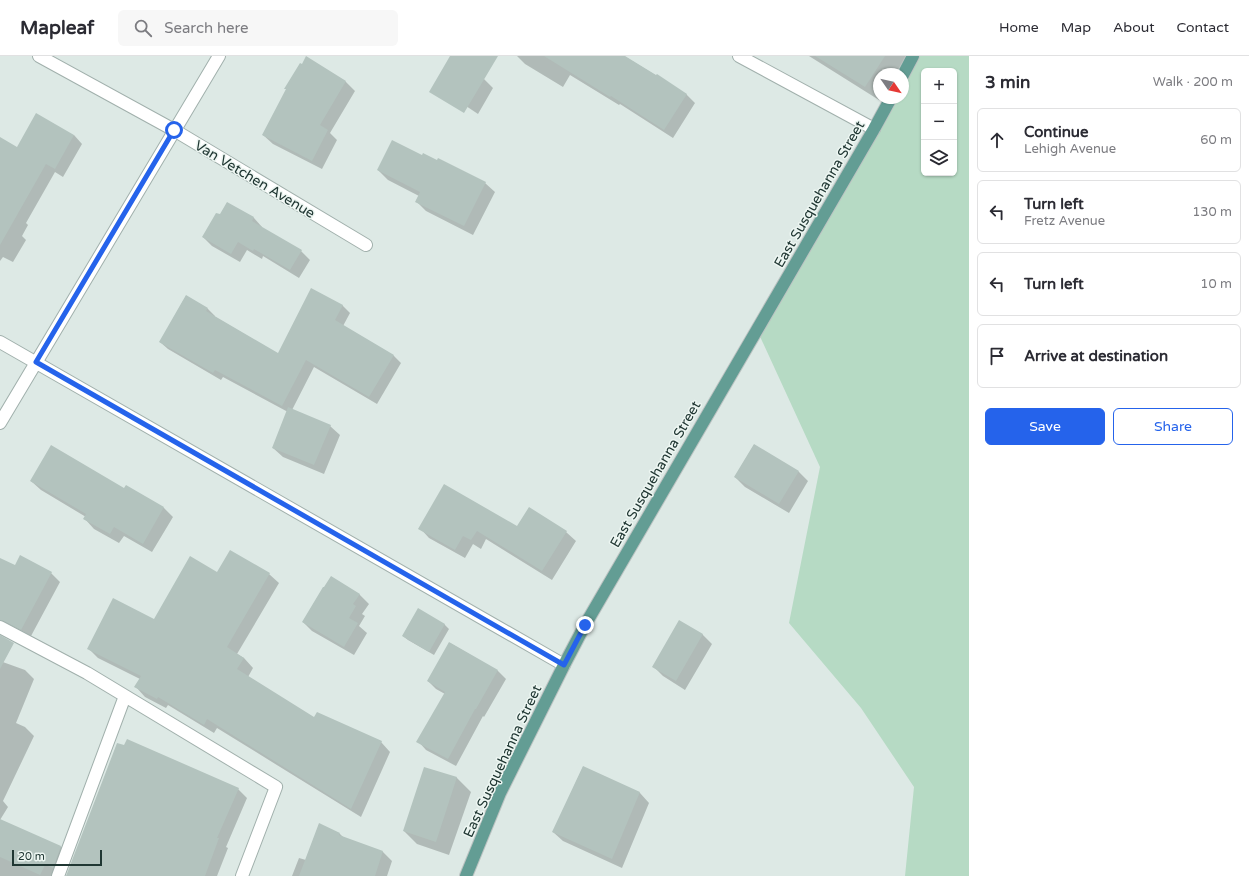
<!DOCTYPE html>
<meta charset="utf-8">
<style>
:root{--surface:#fff;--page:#f7f7f7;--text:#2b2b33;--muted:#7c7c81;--line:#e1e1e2;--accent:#2563eb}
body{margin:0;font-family:"Varela Round",sans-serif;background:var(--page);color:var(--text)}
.controls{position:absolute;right:12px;top:12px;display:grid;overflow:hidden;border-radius:6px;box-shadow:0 1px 3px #0004}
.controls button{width:36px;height:36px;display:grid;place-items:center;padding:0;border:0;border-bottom:1px solid var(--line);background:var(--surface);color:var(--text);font:20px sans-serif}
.compass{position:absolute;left:873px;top:12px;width:36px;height:36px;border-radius:50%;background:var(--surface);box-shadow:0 1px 3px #0004;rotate:124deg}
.scale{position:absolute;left:12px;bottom:10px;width:90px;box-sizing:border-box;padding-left:4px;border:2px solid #203733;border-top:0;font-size:11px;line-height:14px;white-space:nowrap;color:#203733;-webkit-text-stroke:3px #edf6f2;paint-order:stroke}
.stop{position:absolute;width:12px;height:12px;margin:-9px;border:3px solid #2563eb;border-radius:50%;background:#fff}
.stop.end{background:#2563eb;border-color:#fff;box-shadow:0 1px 4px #0008}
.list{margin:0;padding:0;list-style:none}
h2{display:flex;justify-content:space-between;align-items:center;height:52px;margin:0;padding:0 16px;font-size:17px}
h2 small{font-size:13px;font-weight:400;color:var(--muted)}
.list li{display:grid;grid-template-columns:26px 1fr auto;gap:12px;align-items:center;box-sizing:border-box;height:64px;margin:0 8px 8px;padding:0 8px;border:1px solid var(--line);border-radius:6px}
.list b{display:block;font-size:15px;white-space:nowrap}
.list p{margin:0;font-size:13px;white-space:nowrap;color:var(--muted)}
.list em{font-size:13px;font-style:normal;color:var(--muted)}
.actions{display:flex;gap:8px;padding:12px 16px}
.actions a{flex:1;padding:9px 0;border:1px solid var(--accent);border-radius:6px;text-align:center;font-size:14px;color:var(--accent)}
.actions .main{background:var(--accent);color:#fff}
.icon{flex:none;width:22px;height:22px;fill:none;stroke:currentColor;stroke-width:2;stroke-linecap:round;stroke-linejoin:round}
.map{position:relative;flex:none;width:969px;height:820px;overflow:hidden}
header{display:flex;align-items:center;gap:24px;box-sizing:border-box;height:56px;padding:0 20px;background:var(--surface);border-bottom:1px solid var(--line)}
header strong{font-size:19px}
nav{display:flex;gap:22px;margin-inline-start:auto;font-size:14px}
.search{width:280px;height:36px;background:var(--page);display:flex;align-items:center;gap:10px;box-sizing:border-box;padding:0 14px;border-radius:6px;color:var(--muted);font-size:15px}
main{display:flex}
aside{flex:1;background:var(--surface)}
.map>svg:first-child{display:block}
</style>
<header>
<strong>Mapleaf</strong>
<div class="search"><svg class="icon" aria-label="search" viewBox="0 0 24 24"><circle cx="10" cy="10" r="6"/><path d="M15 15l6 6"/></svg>Search here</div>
<nav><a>Home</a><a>Map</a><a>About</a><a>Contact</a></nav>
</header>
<main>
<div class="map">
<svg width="969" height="820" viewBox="0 0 969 820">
<rect width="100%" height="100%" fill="#dde9e5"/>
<!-- green -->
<path fill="#b6dac4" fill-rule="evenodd" d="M913,0H969V820H905L914,731L861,652L789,567L820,411L757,274L891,42H903V19ZM924,15H954V117H924Z"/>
<!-- shadow -->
<path fill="#0003" d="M517,0H624L686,38L695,47L673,82L620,48L619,49L570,19L563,31L525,8Z
M809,0H907L896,18H879V42H880L879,44Z
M306,2L346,26L355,35L330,77L337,84L322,113L273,88L263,79Z
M484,23L493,32L478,58L445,36Z
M74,79L82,88L63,121L55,116L26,167L28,169L22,180L26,184L13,206L3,201L0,205V90L17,92Z
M378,114L485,127L495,136L473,179L426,155L416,145L419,140L388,124Z
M227,147L254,162L262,171V172L301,195L310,204L299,222L263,200L262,203L247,194L240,206L212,190L203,181L220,160Z
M186,240L208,253L215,260V261L278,298L342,249L350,257L343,270L394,300L401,307L377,348L314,311L292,354L330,370L340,379L324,418L283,401L273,392L288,356L223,321L221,324L168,293L160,286Z
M754,389L799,416L808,425L789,457L745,431L735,421Z
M31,425L125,434L126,430L164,452L173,461L152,496L124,480L119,487L94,473L85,463L86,461L41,434Z
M518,471L566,476L576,485L552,524L486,483L481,493L473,488L465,502L429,482L420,472Z
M0,511H15L51,517L60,526L31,580L0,563Z
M217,517L269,518L279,527L237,598L244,602L253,612L248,621L314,663L381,686L390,696L361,761L217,672L214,677L168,649L166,652L145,641L136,631L140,623L98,602L89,593L154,565Z
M359,538L369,548L362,558L365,560L359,570L367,577L354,599L312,575L303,566Z
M444,568L449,573L434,599L408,584L403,580Z
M702,578L712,588L685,634L663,620L654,611Z
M450,587L498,615L506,623L484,661L483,660L456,710L426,694L418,685L445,638L436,633L428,625Z
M0,605L25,614L34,623L16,667L25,671L34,680L3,745L8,751L0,764Z
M583,711L640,737L649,747L622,812L563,785L553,776Z
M425,712L457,722L471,736L449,799L417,788L404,775Z
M238,733L247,742L226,791L228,792L217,820H67Z
M0,764L61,791L70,800L62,820H0Z
M319,769L340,778L344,782L383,796L392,805L387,820H292L299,802L306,804Z"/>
<!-- building -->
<path fill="#b3c3be" d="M306,0L346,25L320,69L328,74L312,105L262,79L286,33H284L300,7L302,8Z
M450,0H498L464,57L429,36Z
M544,0H625L656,19L657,18L687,38L664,74L611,40L610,41Z
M815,0H885L865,31Z
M36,57L74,79L55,113L46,108L0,189V81L17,91Z
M392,84L422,99L423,97L437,104L438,102L486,126L464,170L415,146L420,136L377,114Z
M227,146L254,161L252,165L302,194L290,214L254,193L253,195L238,186L231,198L202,181L216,157L220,158Z
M311,232L343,249L335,264L394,299L369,341L306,304L282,350L215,314L213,317L159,286L186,239L208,252L206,255L278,297Z
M288,351L331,369L314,409L272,392Z
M754,388L799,415L779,448L734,421Z
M51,389L124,432L126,429L164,451L143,488L114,471L110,478L83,463L86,458L30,425Z
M444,428L517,470L529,451L567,475L542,515L477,475L471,484L463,480L455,494L418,473Z
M230,494L270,517L227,591L244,602L237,613L314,661L317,656L382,685L351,753L207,663L204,669L158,641L157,643L134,631L141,620L87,593L113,542L154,563L190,500L217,516Z
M20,499L52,516L21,574L0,564V502L15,509Z
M331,520L360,538L353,548L356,550L349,562L358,567L344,591L302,566L323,531H324Z
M418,552L445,568L429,596L402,580Z
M679,564L703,578L676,625L652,611Z
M0,579L14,587L0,613Z
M449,586L498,614L476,653H475L448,703L416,686L445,636L427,625Z
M127,683L239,732L217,782H219L205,820H66L117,687L124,689Z
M583,710L640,736L612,803L552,776Z
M424,711L457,721L436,786L403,775Z
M0,763L61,790L53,812L45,809L40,819L0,801Z
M319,767L340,777L339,779L383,795L375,820H299Z"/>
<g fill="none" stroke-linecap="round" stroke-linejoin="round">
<defs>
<path id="minor" d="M39,0L174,74L366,189
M739,0L874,73
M0,286L564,609
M0,367L219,0
M0,571L87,617L276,731L242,820
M58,820L125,640"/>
<path id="major" d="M903,19L913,0
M466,820L500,737L564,609L585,569L874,73L891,42"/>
</defs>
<!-- minor casing -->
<use href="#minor" stroke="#a1b0ac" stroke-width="14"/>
<!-- major casing -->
<use href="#major" stroke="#bcc3c2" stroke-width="14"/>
<!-- minor -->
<use href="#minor" stroke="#fff" stroke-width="12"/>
<!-- major -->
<use href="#major" stroke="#639d94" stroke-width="12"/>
</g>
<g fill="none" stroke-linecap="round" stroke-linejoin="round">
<!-- route -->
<path stroke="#2563eb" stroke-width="5" d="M174,74L36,306L564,609L585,569"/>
</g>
<g text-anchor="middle" stroke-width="3" stroke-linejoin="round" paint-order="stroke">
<!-- street labels -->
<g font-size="14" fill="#203733" stroke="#edf6f2">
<text transform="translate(255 123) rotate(31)" y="5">Van Vetchen Avenue</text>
<text transform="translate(819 138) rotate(-60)" y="5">East Susquehanna Street</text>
<text transform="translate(655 418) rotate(-60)" y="5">East Susquehanna Street</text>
<text transform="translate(502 705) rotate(-65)" y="5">East Susquehanna Street</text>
</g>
</g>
</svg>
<div class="controls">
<button>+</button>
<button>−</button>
<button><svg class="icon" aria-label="layers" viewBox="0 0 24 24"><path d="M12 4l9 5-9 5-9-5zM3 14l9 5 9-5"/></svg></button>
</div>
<svg class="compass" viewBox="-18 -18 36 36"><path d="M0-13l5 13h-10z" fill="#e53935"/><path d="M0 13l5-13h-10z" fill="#7c7c81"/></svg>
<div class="scale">20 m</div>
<div class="stop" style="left:174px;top:74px"></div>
<div class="stop end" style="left:585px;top:569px"></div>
</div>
<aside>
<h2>3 min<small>Walk · 200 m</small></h2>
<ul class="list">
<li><svg class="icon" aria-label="ahead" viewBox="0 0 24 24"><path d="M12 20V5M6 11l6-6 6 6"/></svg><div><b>Continue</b><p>Lehigh Avenue</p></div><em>60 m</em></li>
<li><svg class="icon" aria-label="left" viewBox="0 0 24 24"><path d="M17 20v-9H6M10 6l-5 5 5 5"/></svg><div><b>Turn left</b><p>Fretz Avenue</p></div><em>130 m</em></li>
<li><svg class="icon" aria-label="left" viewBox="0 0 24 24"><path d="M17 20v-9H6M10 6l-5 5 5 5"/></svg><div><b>Turn left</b></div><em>10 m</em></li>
<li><svg class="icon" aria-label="arrive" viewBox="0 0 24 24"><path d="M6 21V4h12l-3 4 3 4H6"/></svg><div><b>Arrive at destination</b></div></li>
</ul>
<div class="actions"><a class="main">Save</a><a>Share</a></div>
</aside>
</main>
